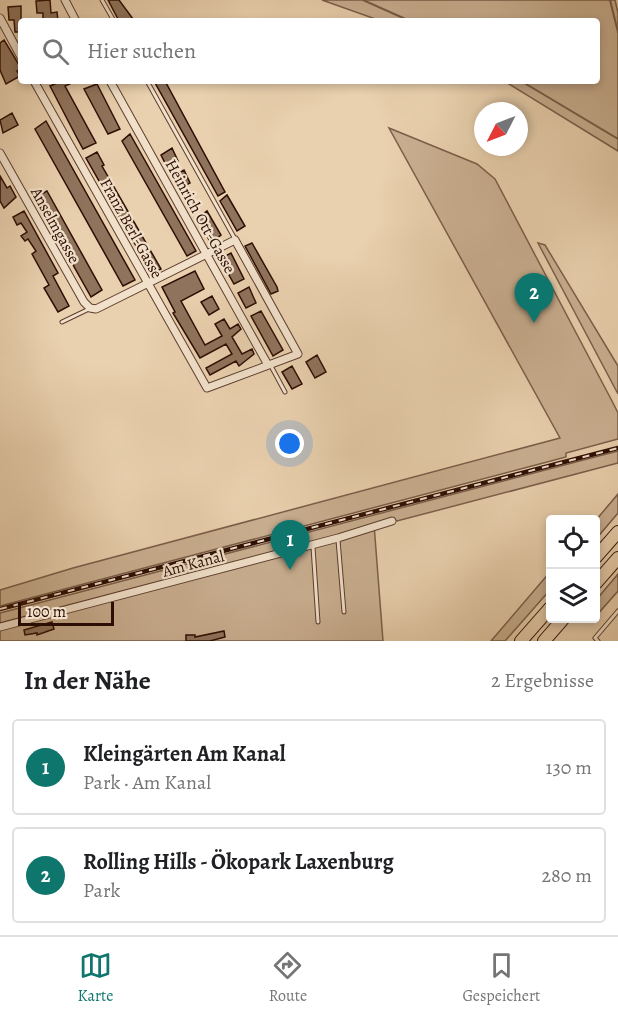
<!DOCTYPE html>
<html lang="de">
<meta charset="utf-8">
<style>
:root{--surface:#fff;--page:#f2f2f2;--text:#202124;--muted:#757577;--line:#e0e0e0;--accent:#0f766e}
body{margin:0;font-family:Alegreya,serif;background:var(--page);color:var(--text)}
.controls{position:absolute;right:18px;bottom:18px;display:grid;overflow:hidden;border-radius:6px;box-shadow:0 3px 9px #0003}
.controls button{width:54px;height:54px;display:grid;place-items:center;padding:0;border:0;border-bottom:2px solid var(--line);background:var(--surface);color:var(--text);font:30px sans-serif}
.compass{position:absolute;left:474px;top:102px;width:54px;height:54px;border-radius:50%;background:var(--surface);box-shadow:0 3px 9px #0003;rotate:228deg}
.scale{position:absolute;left:18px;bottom:15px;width:96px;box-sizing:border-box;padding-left:6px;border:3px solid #2d0e04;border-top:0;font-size:16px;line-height:21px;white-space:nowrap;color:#2d0e04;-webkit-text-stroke:4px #f1e0ca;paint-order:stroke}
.you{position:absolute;left:290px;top:444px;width:21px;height:21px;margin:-15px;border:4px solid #fff;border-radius:50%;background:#1a73e8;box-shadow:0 0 0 9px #1a73e833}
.badge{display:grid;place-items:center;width:39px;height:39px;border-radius:50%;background:var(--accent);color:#fff;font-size:20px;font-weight:700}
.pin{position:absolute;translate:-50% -50px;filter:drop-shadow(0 2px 3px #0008)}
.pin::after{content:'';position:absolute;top:32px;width:21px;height:18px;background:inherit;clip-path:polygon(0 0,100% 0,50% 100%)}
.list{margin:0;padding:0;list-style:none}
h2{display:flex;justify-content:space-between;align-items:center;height:78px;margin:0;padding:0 24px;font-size:26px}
h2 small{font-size:20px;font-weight:400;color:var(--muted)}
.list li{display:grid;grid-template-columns:39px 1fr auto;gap:18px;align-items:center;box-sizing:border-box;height:96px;margin:0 12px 12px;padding:0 12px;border:2px solid var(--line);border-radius:6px}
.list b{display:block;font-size:22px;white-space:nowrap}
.list p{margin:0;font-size:20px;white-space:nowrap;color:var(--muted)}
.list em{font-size:20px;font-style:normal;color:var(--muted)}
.icon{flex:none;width:33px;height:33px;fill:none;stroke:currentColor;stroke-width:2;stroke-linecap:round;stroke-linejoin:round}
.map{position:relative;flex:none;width:618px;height:641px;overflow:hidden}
.search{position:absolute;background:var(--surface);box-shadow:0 3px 9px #0003;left:18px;right:18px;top:18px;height:66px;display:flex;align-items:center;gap:15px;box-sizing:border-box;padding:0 21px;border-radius:6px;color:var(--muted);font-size:22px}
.sheet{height:294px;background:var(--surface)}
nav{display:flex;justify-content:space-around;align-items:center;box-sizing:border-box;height:84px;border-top:2px solid var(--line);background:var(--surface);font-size:16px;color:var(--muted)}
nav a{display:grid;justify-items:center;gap:3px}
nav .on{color:var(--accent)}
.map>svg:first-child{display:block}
</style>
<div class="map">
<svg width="618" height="641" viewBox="0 0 618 641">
<rect width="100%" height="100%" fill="#e9d0ae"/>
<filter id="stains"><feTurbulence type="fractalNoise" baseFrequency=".00333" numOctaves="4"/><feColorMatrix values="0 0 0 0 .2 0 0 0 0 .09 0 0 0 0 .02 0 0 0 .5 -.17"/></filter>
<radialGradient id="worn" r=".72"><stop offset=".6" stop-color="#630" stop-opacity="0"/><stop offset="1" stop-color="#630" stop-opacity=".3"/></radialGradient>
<!-- green -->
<path fill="#c9af91" stroke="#7b5e4a" stroke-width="1.5" d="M322,0H615L618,13V151L504,81H597V21H381Z
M389,128L477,164L495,179L612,401L618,413V439L566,453V457L532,466L0,606V590L73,568L560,438Z
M538,243L545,245L618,366V394Z
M618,451V463L397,521L393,519L374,524L383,641H0V613Z
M618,494V513L596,539V520Z
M550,572V590L505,641H491Z
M618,574V591L596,616V600Z"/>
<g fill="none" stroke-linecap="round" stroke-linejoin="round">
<!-- stream -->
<path stroke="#775b47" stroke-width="2" d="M363,0L410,21
M610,0L618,32
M521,81L618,139"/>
</g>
<!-- building -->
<path fill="#8f735c" stroke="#2d0e04" stroke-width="1.5" d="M50,0L51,13L57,12L58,21H43V13H37L36,1Z
M108,0H119L133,19L119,21Z
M21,6V32H15L14,20H9L8,7Z
M4,40L21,68L17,71L20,76L6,84L0,70V43Z
M62,81H76L65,86L96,143L83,149L77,138L50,86Z
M154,81H165L225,192L218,196Z
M97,84L120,129L108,134L84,89Z
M12,113L18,125L3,133L0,120Z
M46,121L135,280L123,286L35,129Z
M130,134L196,251L187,256L122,141Z
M172,148L178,161L167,167L161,155Z
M97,152L104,165L102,166L161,269L152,274L86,158Z
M184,170L190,183L179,189L172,177Z
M0,176L7,188L10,186L16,197L4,208L0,201Z
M47,191L102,290L91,297L35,197Z
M227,195L245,226L237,231L220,201Z
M24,211L58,273L53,276L69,306L58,312L44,288L49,285L32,254L36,251L28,239L25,241L21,236L27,232L21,223L17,225L13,217Z
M207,211L221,235L211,243L197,219Z
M252,243L277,287L278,291L271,294L245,246Z
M231,253L244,279L234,284L220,259Z
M195,271L204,289L181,301L205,345L222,336L215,324L224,319L230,329L238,324L241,329L232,337L242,354L252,349L254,354L239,366L236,361L210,375L206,368L232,354L226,344L200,358L173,313L175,312L162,287Z
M249,287L256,303L246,308L238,293Z
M212,296L219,309L209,315L201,302Z
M261,311L283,350L273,356L251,316Z
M317,355L326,372L315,378L306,362Z
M292,366L302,384L292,389L282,372Z
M52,622L54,629L37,635V633L25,635L24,630Z
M224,631L225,637L210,641H186V635H195V637Z"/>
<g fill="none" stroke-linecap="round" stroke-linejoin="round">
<defs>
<path id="service" d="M102,0L114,21
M147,81L235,239
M62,322L89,309
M271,366L285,392
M338,540L344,612
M313,547L318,622
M598,641L595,638L618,611"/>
<path id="minor" d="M65,0L76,21
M0,18L21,57
M110,81L268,365
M0,153L84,302L90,308L96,309L235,240L298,354L207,388L34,81
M0,627L338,538L392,521"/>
<path id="motorway" d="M596,557L618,532
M596,583L618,558
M521,641L550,608
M544,641L564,618"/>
</defs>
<!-- service casing -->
<use href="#service" stroke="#5c3e2e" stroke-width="5"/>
<!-- minor casing -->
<use href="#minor" stroke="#5c3e2e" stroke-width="9"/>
<!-- motorway casing -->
<use href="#motorway" stroke="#2d0e04" stroke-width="14"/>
<!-- service -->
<use href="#service" stroke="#f1e0ca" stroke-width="3"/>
<!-- minor -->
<use href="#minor" stroke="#f1e0ca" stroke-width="7"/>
<!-- motorway -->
<use href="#motorway" stroke="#e9d0ae" stroke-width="12"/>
<defs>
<path id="rail" d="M0,609L618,448"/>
</defs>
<!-- rail casing -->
<use href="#rail" stroke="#2d0e04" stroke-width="4.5"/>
<!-- rail -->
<use href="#rail" stroke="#f1e0ca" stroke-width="2" stroke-dasharray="7" stroke-linecap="butt"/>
</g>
<g text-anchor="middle" stroke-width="4.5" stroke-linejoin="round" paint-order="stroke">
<!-- street labels -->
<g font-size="16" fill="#2d0e04" stroke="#f1e0ca">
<text transform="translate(201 216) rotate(61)" y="6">Heinrich Ott-Gasse</text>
<text transform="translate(56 225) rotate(61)" y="6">Anselmgasse</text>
<text transform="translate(132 228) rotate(61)" y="6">Franz Berl-Gasse</text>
<text transform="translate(193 563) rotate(-15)" y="6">Am Kanal</text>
</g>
</g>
<rect width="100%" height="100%" filter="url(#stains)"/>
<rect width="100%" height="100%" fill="url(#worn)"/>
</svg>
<div class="controls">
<button><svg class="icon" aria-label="locate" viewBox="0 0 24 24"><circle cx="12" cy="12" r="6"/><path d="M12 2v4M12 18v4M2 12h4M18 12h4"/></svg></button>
<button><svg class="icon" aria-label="layers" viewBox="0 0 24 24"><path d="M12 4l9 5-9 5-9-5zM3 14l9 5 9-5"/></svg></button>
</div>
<svg class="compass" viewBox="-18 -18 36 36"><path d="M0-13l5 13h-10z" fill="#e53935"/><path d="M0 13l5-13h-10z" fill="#757577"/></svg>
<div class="scale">100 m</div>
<div class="you"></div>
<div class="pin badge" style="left:290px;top:570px">1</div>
<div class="pin badge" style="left:534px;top:323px">2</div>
<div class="search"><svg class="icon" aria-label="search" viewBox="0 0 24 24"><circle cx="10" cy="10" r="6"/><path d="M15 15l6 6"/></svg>Hier suchen</div>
</div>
<section class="sheet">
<h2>In der Nähe<small>2 Ergebnisse</small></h2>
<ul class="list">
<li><span class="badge">1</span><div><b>Kleingärten Am Kanal</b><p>Park · Am Kanal</p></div><em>130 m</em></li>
<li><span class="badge">2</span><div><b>Rolling Hills - Ökopark Laxenburg</b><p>Park</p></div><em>280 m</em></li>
</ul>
</section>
<nav>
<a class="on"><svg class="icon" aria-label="map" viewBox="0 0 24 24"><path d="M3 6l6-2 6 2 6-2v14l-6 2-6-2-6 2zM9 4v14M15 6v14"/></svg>Karte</a>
<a><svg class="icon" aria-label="directions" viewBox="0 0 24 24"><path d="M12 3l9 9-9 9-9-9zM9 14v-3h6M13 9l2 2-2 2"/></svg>Route</a>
<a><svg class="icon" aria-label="saved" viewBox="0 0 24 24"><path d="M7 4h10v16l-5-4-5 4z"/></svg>Gespeichert</a>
</nav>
